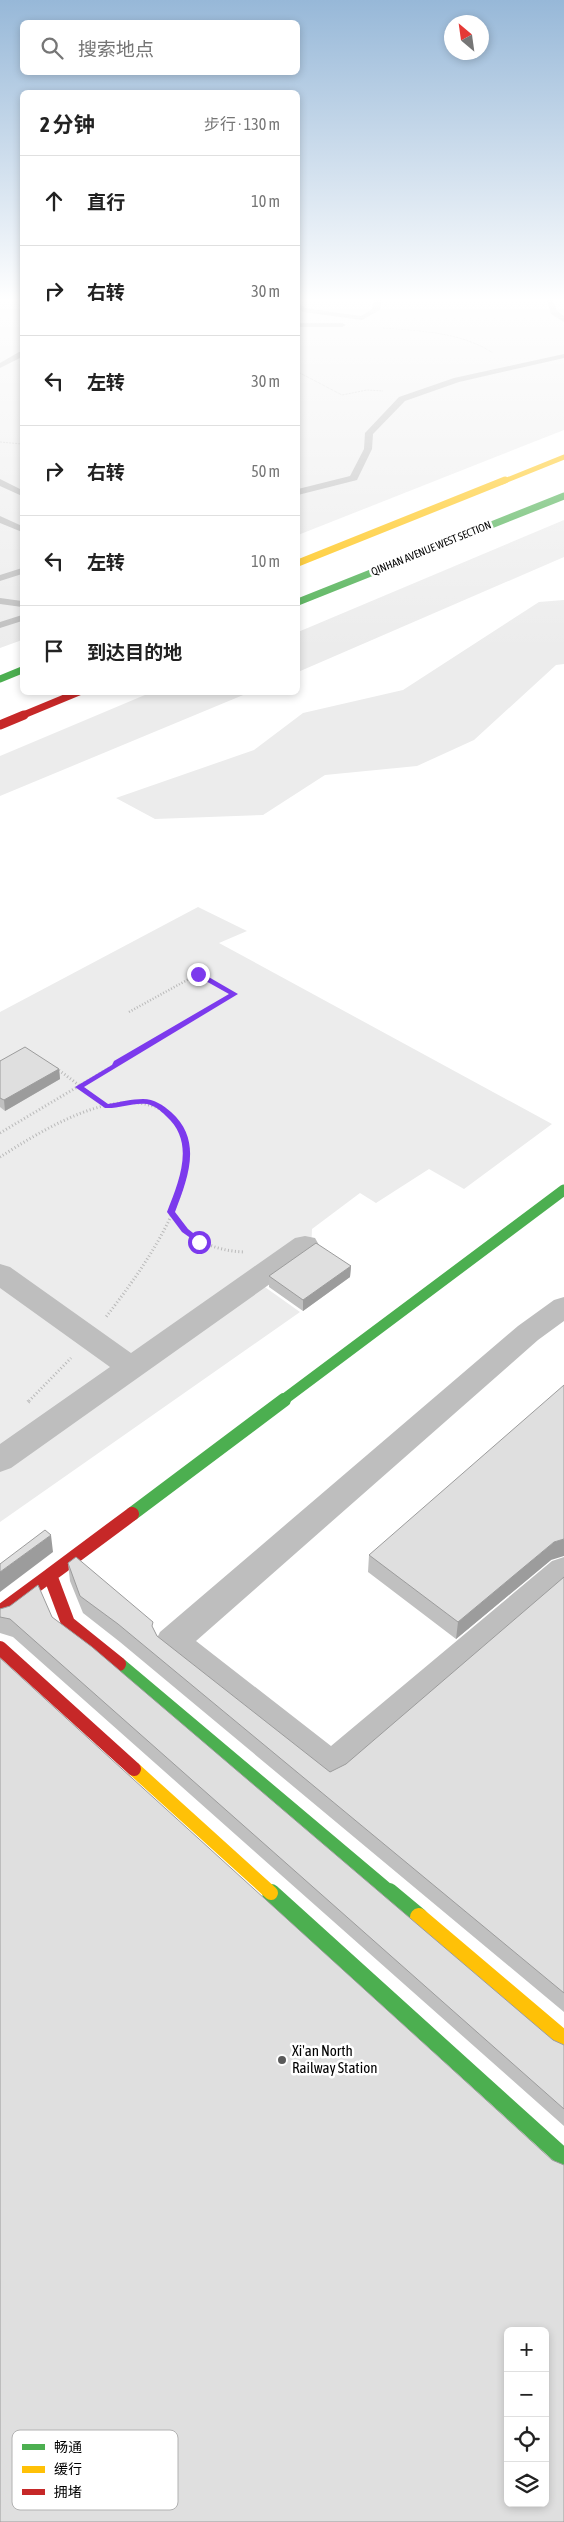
<!DOCTYPE html>
<html lang="zh">
<meta charset="utf-8">
<style>
:root{--surface:#fff;--page:#f6f6f6;--text:#222;--muted:#767676;--line:#e0e0e0}
body{margin:0;font-family:"Asap Condensed","Noto Sans SC",sans-serif;background:var(--page);color:var(--text)}
.controls{position:absolute;right:15px;bottom:15px;display:grid;overflow:hidden;border-radius:8px;box-shadow:0 2px 8px #0003}
.controls button{width:45px;height:45px;display:grid;place-items:center;padding:0;border:0;border-bottom:1px solid var(--line);background:var(--surface);color:var(--text);font:25px sans-serif}
.compass{position:absolute;left:444px;top:15px;width:45px;height:45px;border-radius:50%;background:var(--surface);box-shadow:0 2px 8px #0003;rotate:331deg}
.stop{position:absolute;width:15px;height:15px;margin:-11px;border:4px solid #7c3aed;border-radius:50%;background:#fff}
.stop.end{background:#7c3aed;border-color:#fff;box-shadow:0 1px 5px #0008}
.list{margin:0;padding:0;list-style:none}
h2{display:flex;justify-content:space-between;align-items:center;height:65px;margin:0;padding:0 20px;font-size:21px}
h2 small{font-size:16px;font-weight:400;color:var(--muted)}
.list li{display:grid;grid-template-columns:32px 1fr auto;gap:15px;align-items:center;box-sizing:border-box;height:90px;padding:0 20px;border-top:1px solid var(--line)}
.list b{display:block;font-size:19px;white-space:nowrap}
.list em{font-size:16px;font-style:normal;color:var(--muted)}
.icon{flex:none;width:28px;height:28px;fill:none;stroke:currentColor;stroke-width:2;stroke-linecap:round;stroke-linejoin:round}
.map{position:relative;flex:none;width:564px;height:2522px;overflow:hidden}
.search{position:absolute;background:var(--surface);box-shadow:0 2px 8px #0003;left:20px;top:20px;width:280px;height:55px;display:flex;align-items:center;gap:12px;box-sizing:border-box;padding:0 18px;border-radius:8px;color:var(--muted);font-size:19px}
.panel{position:absolute;background:var(--surface);box-shadow:0 2px 8px #0003;left:20px;top:90px;width:280px;height:605px;border-radius:8px}
.map>svg:first-child{display:block}
</style>
<div class="map">
<svg width="564" height="2522" viewBox="0 0 564 2522">
<rect width="100%" height="100%" fill="#fff"/>
<!-- green -->
<path fill="#ececec" d="M0,298H22V640L0,648Z
M298,298H564V430L298,535Z
M564,520V557L298,672V632Z
M564,600V664L556,665L474,740L417,766L325,775L263,815L155,819L116,798L254,750L303,713L403,690L539,602Z
M152,692L248,693L0,796V756Z
M198,907L247,931L219,943L552,1124L464,1189L429,1169L376,1203L360,1193L312,1229L311,1253L262,1285L300,1312L0,1522V1012Z"/>
<g fill="none" stroke-linecap="round" stroke-linejoin="round">
<!-- path-far3 -->
<path stroke="#b9b9b9" stroke-width="1" stroke-dasharray="0.5 1" stroke-linecap="butt" d="M383,328C420,331 461,332 493,353
M298,372L342,395L367,390L383,391
M0,442L22,444"/>
<!-- path-far2 -->
<path stroke="#b9b9b9" stroke-width="2.5" stroke-dasharray="1 2" stroke-linecap="butt" d="M129,1012L198,974L234,994L196,1017"/>
<!-- path-far1 -->
<path stroke="#b9b9b9" stroke-width="3" stroke-dasharray="1 2.5" stroke-linecap="butt" d="M56,1068L107,1106
M0,1133L198,1015
M0,1157C43,1130 119,1081 167,1113C181,1122 189,1140 188,1156C184,1212 139,1274 106,1317
M171,1213C189,1239 213,1251 245,1252
M29,1401L71,1358"/>
<!-- path -->
<path stroke="#b9b9b9" stroke-width="4" stroke-dasharray="1 3" stroke-linecap="butt" d="M28,1402L30,1400"/>
<!-- lane -->
<path fill="#bebebe" fill-rule="evenodd" d="M374,298H381L380,310L362,320L303,312L298,308V302L305,308L361,316L372,309Z
M546,298H552L557,311L564,316V322L551,314Z
M298,323H342L346,325L342,327H298Z
M19,352H22V357L0,368V363Z
M564,354V358L459,382L405,401L373,434L372,449L357,480L298,495V489L350,476L364,449L365,433L399,397L454,378Z
M0,479L22,490V496L0,486Z
M0,516L22,526V532L0,523Z
M22,568V574L0,581V575Z
M0,598L22,601V607L0,604Z
M22,615V621L0,628V622Z"/>
<!-- street -->
<path fill="#bebebe" fill-rule="evenodd" d="M305,1236L315,1238L319,1245L315,1252L11,1468L0,1472V1444L110,1367L0,1288V1264L10,1267L131,1353L295,1238Z
M564,1297V1321L538,1340L196,1641L331,1746L552,1561L564,1557V1589L344,1779L331,1784L318,1779L160,1652L155,1642L160,1632L518,1326L554,1300Z"/>
<!-- fast-far3 -->
<path stroke="#4caf50" stroke-width="7" d="M298,602L564,496
M0,679L22,670"/>
<!-- fast-far2 -->
<path stroke="#4caf50" stroke-width="11" d="M282,1401L564,1190"/>
<!-- fast-far1 -->
<path stroke="#4caf50" stroke-width="14" d="M132,1514L284,1400
M119,1664L391,1893"/>
<!-- fast -->
<path stroke="#4caf50" stroke-width="18" d="M389,1892L419,1917
M271,1893L564,2158"/>
<!-- slow-far3 -->
<path stroke="#ffc107" stroke-width="5" d="M502,482L564,457"/>
<!-- slow-far2 -->
<path stroke="#ffc107" stroke-width="7" d="M298,563L505,480"/>
<!-- slow-far1 -->
<path stroke="#ffc107" stroke-width="14" d="M134,1769L271,1893"/>
<!-- slow -->
<path stroke="#ffc107" stroke-width="18" d="M419,1917L564,2040"/>
<!-- jam-far2 -->
<path stroke="#c62828" stroke-width="7" d="M21,716L79,692"/>
<!-- jam-far1 -->
<path stroke="#c62828" stroke-width="9" d="M0,725L24,715"/>
<!-- jam -->
<path stroke="#c62828" stroke-width="14" d="M0,1612L64,1565
M0,1648L134,1769
M119,1664L68,1623L50,1575L132,1514"/>
</g>
<!-- wall -->
<path fill="#c0c0c0" d="M0,1061L59,1069L60,1079L5,1111L0,1107Z
M351,1266L350,1277L303,1311L269,1287V1276Z
M369,1555L551,1560L456,1639L368,1572Z
M68,1563L153,1628L157,1636L330,1772L346,1764L564,1577V2012L120,1642L83,1613L70,1581Z
M0,1609L52,1617L553,2040L564,2045V2126L13,1637L0,1633Z"/>
<!-- shaded-wall -->
<path fill="#9c9c9c" d="M59,1069L60,1079L5,1111L4,1100Z
M351,1266L350,1277L303,1311V1300Z
M51,1535L53,1552L0,1592V1572Z
M564,1539V1556L551,1560L456,1639L458,1622L554,1542Z"/>
<!-- building -->
<path fill="#dfdfdf" stroke="#9c9c9c" fill-rule="evenodd" d="M25,1047L59,1069L4,1100L0,1098V1061Z
M316,1243L351,1266L303,1300L269,1276Z
M564,1385V1539L554,1542L458,1622L369,1555Z
M45,1530L51,1535L0,1572V1564Z
M76,1557L153,1622L152,1626L157,1636L330,1772L346,1764L564,1577V1993L118,1624L80,1596L68,1563Z
M38,1585L52,1617L92,1647L553,2040L564,2045V2109L10,1619L0,1617V1609L10,1606Z
M0,1658L552,2160L564,2165V2522H0ZM508,2331H545V2503H508Z"/>
<!-- sky -->
<linearGradient id="sky" x2="0" y2="1"><stop stop-color="#97b8d8"/><stop offset="0.46" stop-color="#fff"/><stop offset="1" stop-color="#fff" stop-opacity="0"/></linearGradient>
<rect width="564" height="651" fill="url(#sky)"/>
<!-- route -->
<path fill="#7c3aed" d="M195,972H200L238,994L84,1087L108,1104C120,1102 132,1099 143,1099C154,1099 163,1105 171,1112C203,1140 188,1178 175,1212L188,1229L202,1240L203,1242L199,1244L182,1232L167,1212C179,1181 196,1142 166,1116C160,1110 155,1106 147,1104C133,1102 118,1109 105,1108L75,1087L112,1065L114,1061L229,994L195,975Z"/>
<!-- markers -->
<circle fill="#595959" stroke="#fff" stroke-width="2" cx="282" cy="2060" r="5"/>
<g text-anchor="middle" stroke-width="5" stroke-linejoin="round" paint-order="stroke">
<!-- far-street labels -->
<g font-size="11" fill="#000" stroke="#fff">
<text transform="translate(431 548) rotate(-22)" y="4">QINHAN AVENUE WEST SECTION</text>
</g>
<!-- near-poi labels -->
<g font-size="15" fill="#000" stroke="#fff" text-anchor="start">
<text x="292" y="2056">Xi'an North<tspan x="292" dy="17">Railway Station</tspan></text>
</g>
</g>
<!-- legend -->
<rect x="12" y="2430" width="166" height="80" rx="8" fill="#fff" stroke="#b2b2b2" stroke-width="1"/>
<rect x="22" y="2444" width="23" height="6" fill="#4caf50"/>
<rect x="22" y="2466" width="23" height="7" fill="#ffc107"/>
<rect x="22" y="2489" width="23" height="6" fill="#c62828"/>
<g font-size="14" fill="#000">
<text x="54" y="2452">畅通</text>
<text x="54" y="2474">缓行</text>
<text x="54" y="2497">拥堵</text>
</g>
</svg>
<div class="controls">
<button>+</button>
<button>−</button>
<button><svg class="icon" aria-label="locate" viewBox="0 0 24 24"><circle cx="12" cy="12" r="6"/><path d="M12 2v4M12 18v4M2 12h4M18 12h4"/></svg></button>
<button><svg class="icon" aria-label="layers" viewBox="0 0 24 24"><path d="M12 4l9 5-9 5-9-5zM3 14l9 5 9-5"/></svg></button>
</div>
<svg class="compass" viewBox="-18 -18 36 36"><path d="M0-13l5 13h-10z" fill="#e53935"/><path d="M0 13l5-13h-10z" fill="#767676"/></svg>
<div class="stop" style="left:199px;top:1242px"></div>
<div class="stop end" style="left:198px;top:974px"></div>
<div class="search"><svg class="icon" aria-label="search" viewBox="0 0 24 24"><circle cx="10" cy="10" r="6"/><path d="M15 15l6 6"/></svg>搜索地点</div>
<section class="panel">
<h2>2 分钟<small>步行 · 130 m</small></h2>
<ul class="list">
<li><svg class="icon" aria-label="ahead" viewBox="0 0 24 24"><path d="M12 20V5M6 11l6-6 6 6"/></svg><div><b>直行</b></div><em>10 m</em></li>
<li><svg class="icon" aria-label="right" viewBox="0 0 24 24"><path d="M7 20v-9h11M14 6l5 5-5 5"/></svg><div><b>右转</b></div><em>30 m</em></li>
<li><svg class="icon" aria-label="left" viewBox="0 0 24 24"><path d="M17 20v-9H6M10 6l-5 5 5 5"/></svg><div><b>左转</b></div><em>30 m</em></li>
<li><svg class="icon" aria-label="right" viewBox="0 0 24 24"><path d="M7 20v-9h11M14 6l5 5-5 5"/></svg><div><b>右转</b></div><em>50 m</em></li>
<li><svg class="icon" aria-label="left" viewBox="0 0 24 24"><path d="M17 20v-9H6M10 6l-5 5 5 5"/></svg><div><b>左转</b></div><em>10 m</em></li>
<li><svg class="icon" aria-label="arrive" viewBox="0 0 24 24"><path d="M6 21V4h12l-3 4 3 4H6"/></svg><div><b>到达目的地</b></div></li>
</ul>
</section>
</div>
